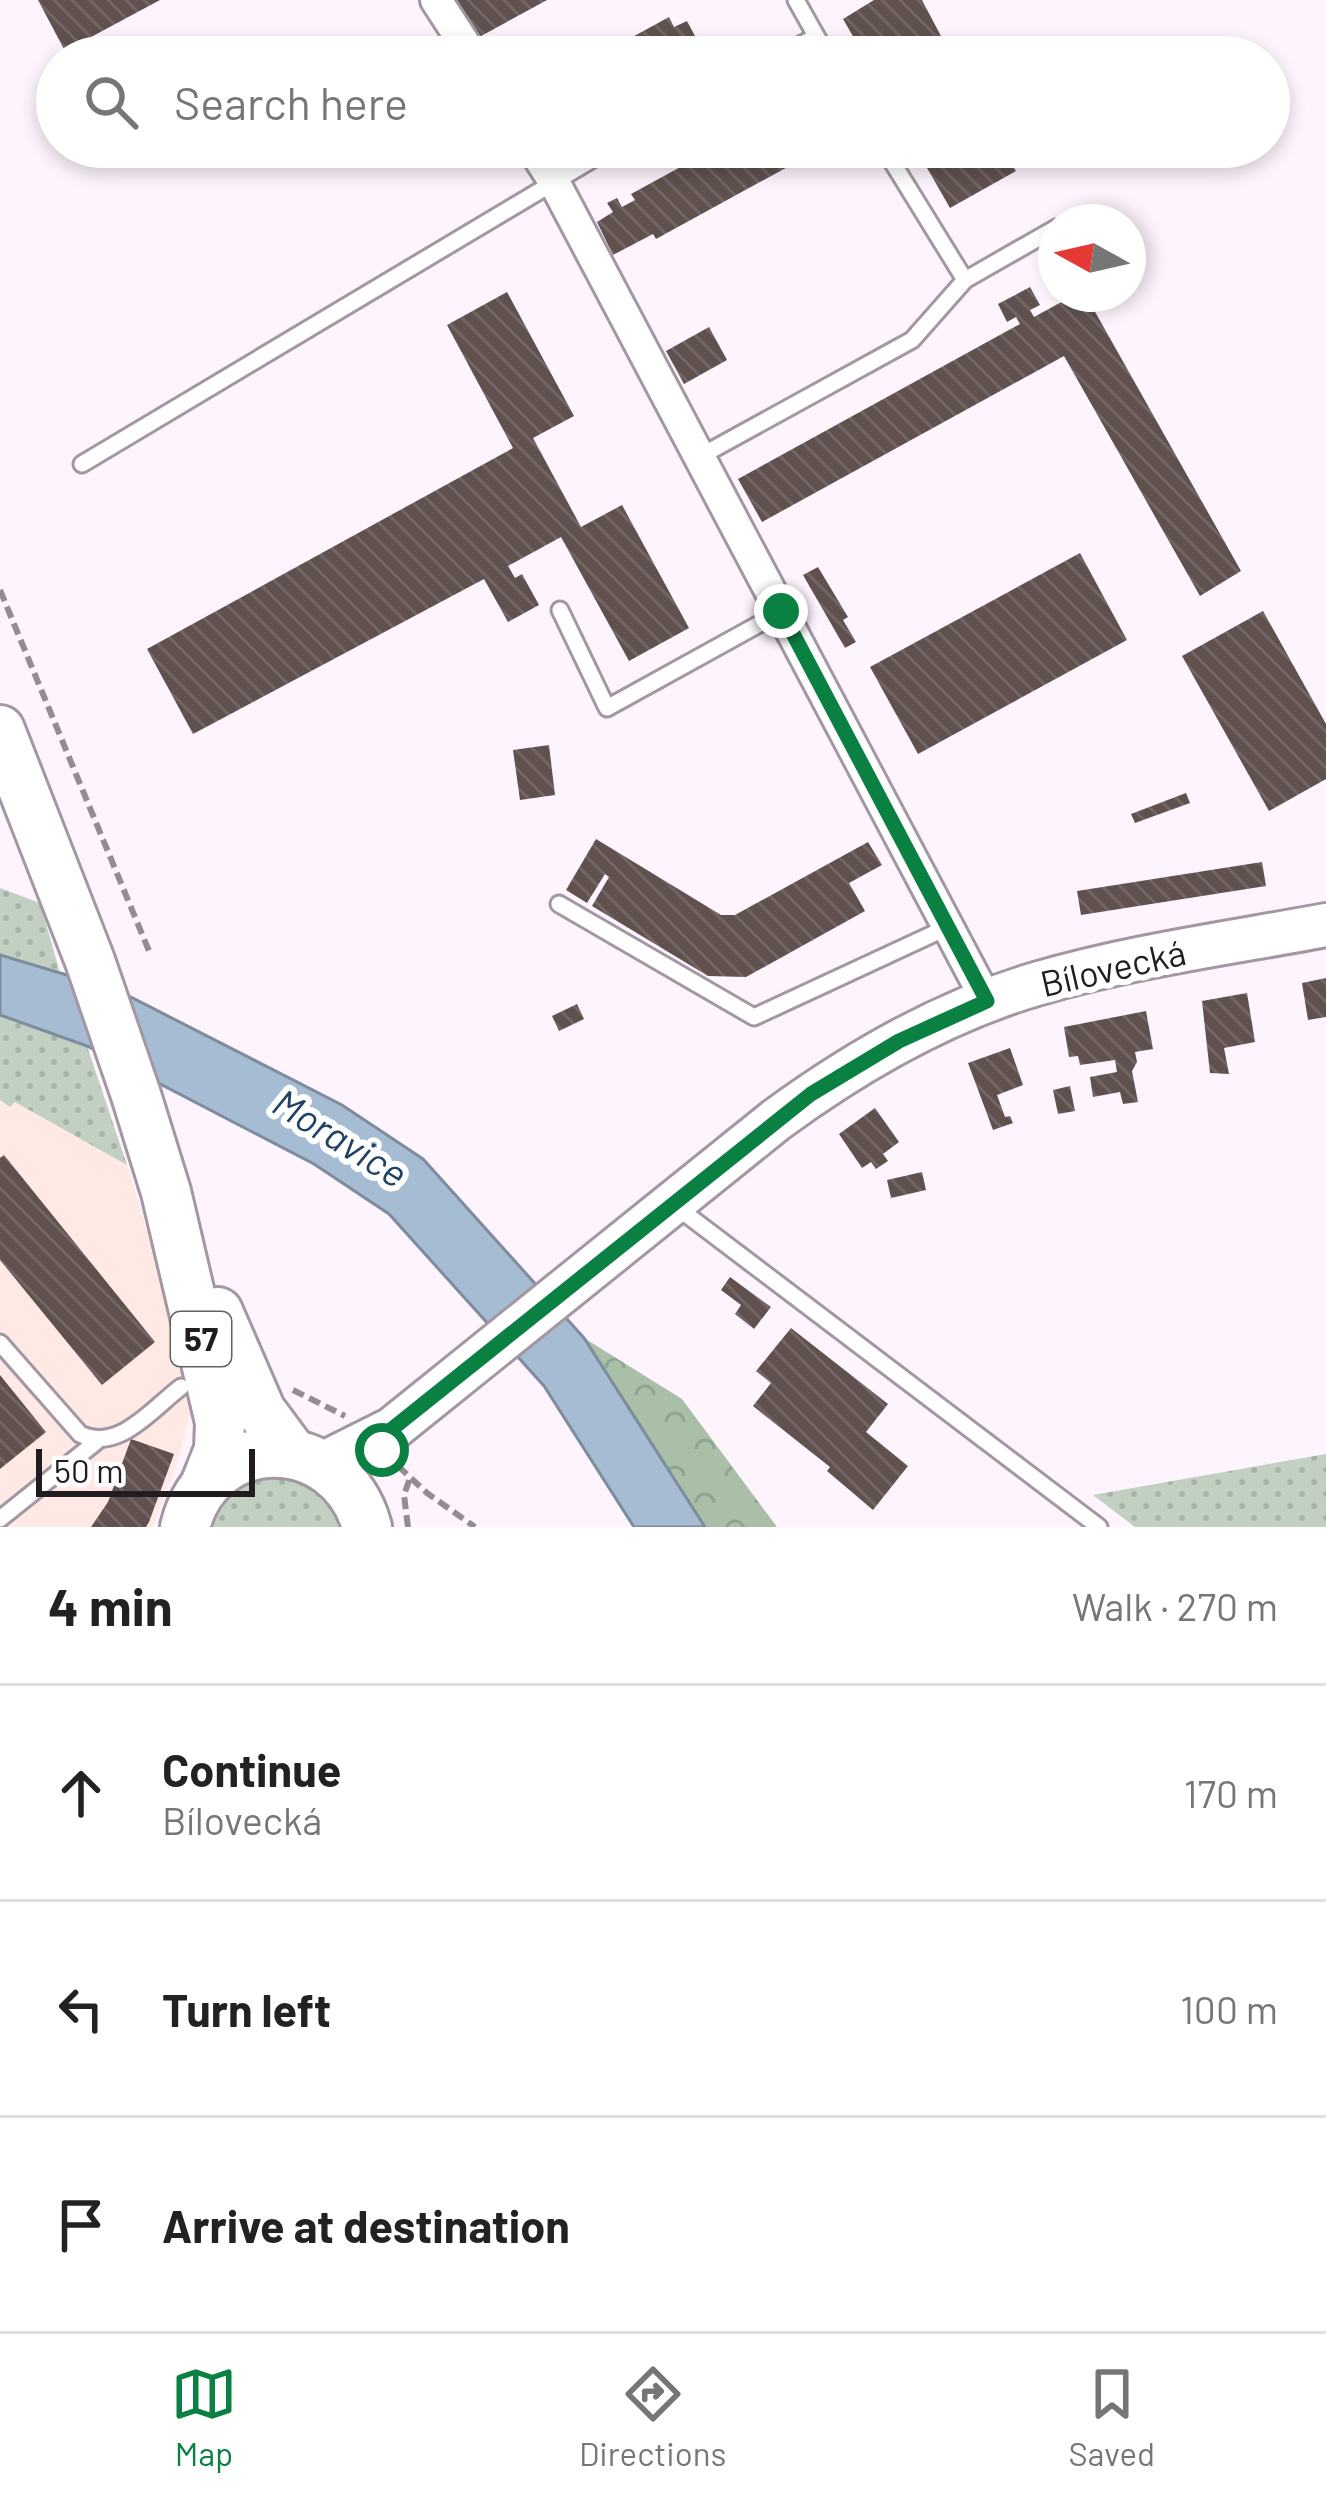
<!DOCTYPE html>
<meta charset="utf-8">
<style>
:root{--surface:#fff;--page:#f2f2f2;--text:#222;--muted:#767676;--line:#e0e0e0;--accent:#0b8043}
body{margin:0;font-family:Barlow,sans-serif;background:var(--page);color:var(--text)}
.compass{position:absolute;left:1038px;top:204px;width:108px;height:108px;border-radius:50%;background:var(--surface);box-shadow:0 6px 18px #0003;rotate:278deg}
.scale{position:absolute;left:36px;bottom:30px;width:219px;box-sizing:border-box;padding-left:12px;border:6px solid #201c20;border-top:0;font-size:33px;line-height:42px;white-space:nowrap;color:#201c20;-webkit-text-stroke:9px #fff;paint-order:stroke}
.stop{position:absolute;width:36px;height:36px;margin:-27px;border:9px solid #0b8043;border-radius:50%;background:#fff}
.stop.end{background:#0b8043;border-color:#fff;box-shadow:0 3px 12px #0008}
.list{margin:0;padding:0;list-style:none}
h2{display:flex;justify-content:space-between;align-items:center;height:156px;margin:0;padding:0 48px;font-size:51px}
h2 small{font-size:39px;font-weight:400;color:var(--muted)}
.list li{display:grid;grid-template-columns:78px 1fr auto;gap:36px;align-items:center;box-sizing:border-box;height:216px;padding:0 48px;border-top:3px solid var(--line)}
.list b{display:block;font-size:45px;white-space:nowrap}
.list p{margin:0;font-size:39px;white-space:nowrap;color:var(--muted)}
.list em{font-size:39px;font-style:normal;color:var(--muted)}
.icon{flex:none;width:66px;height:66px;fill:none;stroke:currentColor;stroke-width:2;stroke-linecap:round;stroke-linejoin:round}
.map{position:relative;flex:none;width:1326px;height:1527px;overflow:hidden}
.search{position:absolute;background:var(--surface);box-shadow:0 6px 18px #0003;left:36px;right:36px;top:36px;height:132px;display:flex;align-items:center;gap:30px;box-sizing:border-box;padding:0 42px;border-radius:66px;color:var(--muted);font-size:45px}
.sheet{height:804px;background:var(--surface)}
nav{display:flex;justify-content:space-around;align-items:center;box-sizing:border-box;height:168px;border-top:3px solid var(--line);background:var(--surface);font-size:33px;color:var(--muted)}
nav a{display:grid;justify-items:center;gap:6px}
nav .on{color:var(--accent)}
.map>svg:first-child{display:block}
</style>
<div class="map">
<svg width="1326" height="1527" viewBox="0 0 1326 1527">
<defs>
<pattern id="grass-dots" width="8" height="8" patternUnits="userSpaceOnUse" patternTransform="scale(3)"><rect width="8" height="8" fill="#c1d0c0"/><path d="M2 2h.1M6 6h.1" fill="none" stroke="#a6b2a5" stroke-width="1.8" stroke-linecap="round"/></pattern>
<pattern id="forest-crowns" width="20" height="18" patternUnits="userSpaceOnUse" patternTransform="scale(3)"><rect width="20" height="18" fill="#a9bfa8"/><path d="M2 6a3 3 0 1 1 6 0M12 15a3 3 0 1 1 6 0" fill="none" stroke="#91a490"/></pattern>
<pattern id="building-back-hatch" width="6" height="6" patternUnits="userSpaceOnUse" patternTransform="scale(3)"><rect width="6" height="6" fill="#60514e"/><path d="M-1 5l2 2M0 0l6 6M5-1l2 2" fill="none" stroke="#726664"/></pattern>
</defs>
<rect width="100%" height="100%" fill="#fef4fe"/>
<!-- industrial -->
<path fill="#fee9e4" d="M0,1100L10,1107L15,1101L127,1165L196,1392L179,1457L153,1527H0Z"/>
<!-- grass -->
<path fill="url(#grass-dots)" d="M0,888L40,903L60,973L0,955Z
M0,1015L87,1046L127,1165L15,1102L10,1107L0,1100Z
M1326,1454V1527H1135L1093,1495Z
M279,1475C310,1481 332,1498 343,1527H213C226,1494 244,1480 279,1475Z"/>
<!-- forest -->
<path fill="url(#forest-crowns)" d="M584,1338L682,1399L777,1527H705Z"/>
<!-- water -->
<path fill="#a6bcd3" stroke="#7e8c9d" stroke-width="3" d="M0,955L117,990L342,1105L423,1159L584,1338L705,1527H634L544,1386L389,1214L314,1164L87,1046L0,1015Z"/>
<!-- building -->
<path fill="url(#building-back-hatch)" d="M38,0H160L65,51Z
M450,0H547L472,41Z
M874,0H922L952,57H865L843,19Z
M669,17L674,27L687,21L703,51L693,57H596Z
M717,147H824L656,239L653,234L613,255L597,222L613,212L607,203L617,198L622,207L635,200L631,194Z
M915,147H1019L1006,154L1016,171L950,208Z
M1030,287L1040,305L1030,310L1034,317L1076,294H1085L1241,571L1200,596L1064,356L762,522L738,479L1020,324L1016,317L1007,322L998,304Z
M507,292L574,416L533,438L581,527L622,505L689,628L629,661L561,537L508,566L515,578L522,574L539,605L508,622L484,579L193,734L147,649L513,448L447,325Z
M709,327L727,360L684,384L666,351Z
M1080,553L1127,640L918,754L870,667Z
M818,567L848,617L843,620L856,642L845,648L803,575Z
M1263,611L1326,724V779L1269,811L1182,656Z
M549,745L555,795L520,800L513,750Z
M1186,793L1190,803L1135,823L1131,814Z
M596,839L721,915H735L868,842L882,865L849,883L865,911L746,977L708,976L592,906L609,877L605,874L587,903L566,890Z
M1262,862L1266,886L1081,915L1077,891Z
M1326,978V1017L1308,1020L1302,983Z
M1247,993L1255,1042L1224,1048L1229,1074L1210,1073L1202,1001Z
M577,1004L584,1019L559,1031L552,1016Z
M1146,1011L1153,1049L1135,1052L1137,1062L1132,1071L1138,1102L1123,1104L1120,1092L1093,1097L1090,1077L1117,1072L1115,1060L1080,1065L1078,1056L1069,1057L1064,1027Z
M1010,1048L1023,1085L997,1095L1005,1117L1010,1116L1013,1123L993,1130L968,1063Z
M1070,1086L1075,1111L1058,1114L1053,1090Z
M875,1108L899,1142L883,1154L888,1161L876,1169L871,1162L862,1168L839,1134Z
M4,1155L155,1342L102,1385L0,1260V1158Z
M922,1172L926,1190L891,1198L887,1180Z
M730,1277L771,1307L754,1329L735,1314L741,1305L721,1290Z
M791,1328L888,1404L866,1432L908,1466L873,1510L827,1471L830,1467L753,1406L771,1383L756,1371Z
M0,1375L46,1432L0,1469Z
M131,1439L174,1454L149,1522L146,1527H91L108,1502Z"/>
<g fill="none" stroke-linecap="round" stroke-linejoin="round">
<defs>
<path id="service" d="M796,0L828,57
M778,57L815,37
M883,147L965,280
M699,457L912,340L965,280L1056,228
M82,464L613,147
M560,610L607,708L781,612
M559,904L754,1017L948,927
M674,1205L1099,1527
M0,1343L80,1434C118,1453 152,1409 181,1387
M0,1519L96,1442"/>
<path id="minor" d="M436,0L473,57
M532,147L553,180L987,1001"/>
<path id="secondary" d="M322,1464L392,1429L776,1120C855,1062 941,1012 1036,984C1131,956 1230,943 1326,925"/>
<path id="primary" d="M0,730L90,961L136,1095L166,1192L220,1422L219,1450L205,1485
M218,1312L261,1411L293,1454
M185,1527C210,1427 340,1429 367,1527"/>
</defs>
<!-- service casing -->
<use href="#service" stroke="#a297a2" stroke-width="21"/>
<!-- minor casing -->
<use href="#minor" stroke="#a297a2" stroke-width="36"/>
<!-- secondary casing -->
<use href="#secondary" stroke="#a297a2" stroke-width="48"/>
<!-- primary casing -->
<use href="#primary" stroke="#a297a2" stroke-width="54"/>
<!-- path -->
<path stroke="#938c93" stroke-width="6" stroke-dasharray="12 6" stroke-linecap="butt" d="M0,590L149,951
M293,1390L345,1416
M398,1466L427,1493L475,1527
M408,1527L404,1495L410,1478"/>
<!-- service -->
<use href="#service" stroke="#fff" stroke-width="15"/>
<!-- minor -->
<use href="#minor" stroke="#fff" stroke-width="30"/>
<!-- secondary -->
<use href="#secondary" stroke="#fff" stroke-width="42"/>
<!-- primary -->
<use href="#primary" stroke="#fff" stroke-width="48"/>
</g>
<g fill="none" stroke-linecap="round" stroke-linejoin="round">
<!-- route -->
<path stroke="#0b8043" stroke-width="15" d="M382,1450L392,1429L811,1094L899,1041L987,1001L781,611"/>
</g>
<g text-anchor="middle" stroke-width="12" stroke-linejoin="round" paint-order="stroke">
<!-- shield labels -->
<rect fill="#fff" stroke="#636063" stroke-width="3" x="171" y="1312" width="60" height="54" rx="9"/>
<g font-size="33" font-weight="bold" fill="#201c20">
<text x="201" y="1351">57</text>
</g>
<!-- street labels -->
<g font-size="36" fill="#201c20" stroke="#fff">
<text transform="translate(1113 968) rotate(-13)" y="13">Bílovecká</text>
</g>
<!-- water labels -->
<g font-size="39" font-style="italic" fill="#204263" stroke="#fff">
<text transform="translate(340 1138) rotate(32)" y="14">Moravice</text>
</g>
</g>
</svg>
<svg class="compass" viewBox="-18 -18 36 36"><path d="M0-13l5 13h-10z" fill="#e53935"/><path d="M0 13l5-13h-10z" fill="#767676"/></svg>
<div class="scale">50 m</div>
<div class="stop" style="left:382px;top:1450px"></div>
<div class="stop end" style="left:781px;top:611px"></div>
<div class="search"><svg class="icon" aria-label="search" viewBox="0 0 24 24"><circle cx="10" cy="10" r="6"/><path d="M15 15l6 6"/></svg>Search here</div>
</div>
<section class="sheet">
<h2>4 min<small>Walk · 270 m</small></h2>
<ul class="list">
<li><svg class="icon" aria-label="ahead" viewBox="0 0 24 24"><path d="M12 20V5M6 11l6-6 6 6"/></svg><div><b>Continue</b><p>Bílovecká</p></div><em>170 m</em></li>
<li><svg class="icon" aria-label="left" viewBox="0 0 24 24"><path d="M17 20v-9H6M10 6l-5 5 5 5"/></svg><div><b>Turn left</b></div><em>100 m</em></li>
<li><svg class="icon" aria-label="arrive" viewBox="0 0 24 24"><path d="M6 21V4h12l-3 4 3 4H6"/></svg><div><b>Arrive at destination</b></div></li>
</ul>
</section>
<nav>
<a class="on"><svg class="icon" aria-label="map" viewBox="0 0 24 24"><path d="M3 6l6-2 6 2 6-2v14l-6 2-6-2-6 2zM9 4v14M15 6v14"/></svg>Map</a>
<a><svg class="icon" aria-label="directions" viewBox="0 0 24 24"><path d="M12 3l9 9-9 9-9-9zM9 14v-3h6M13 9l2 2-2 2"/></svg>Directions</a>
<a><svg class="icon" aria-label="saved" viewBox="0 0 24 24"><path d="M7 4h10v16l-5-4-5 4z"/></svg>Saved</a>
</nav>
